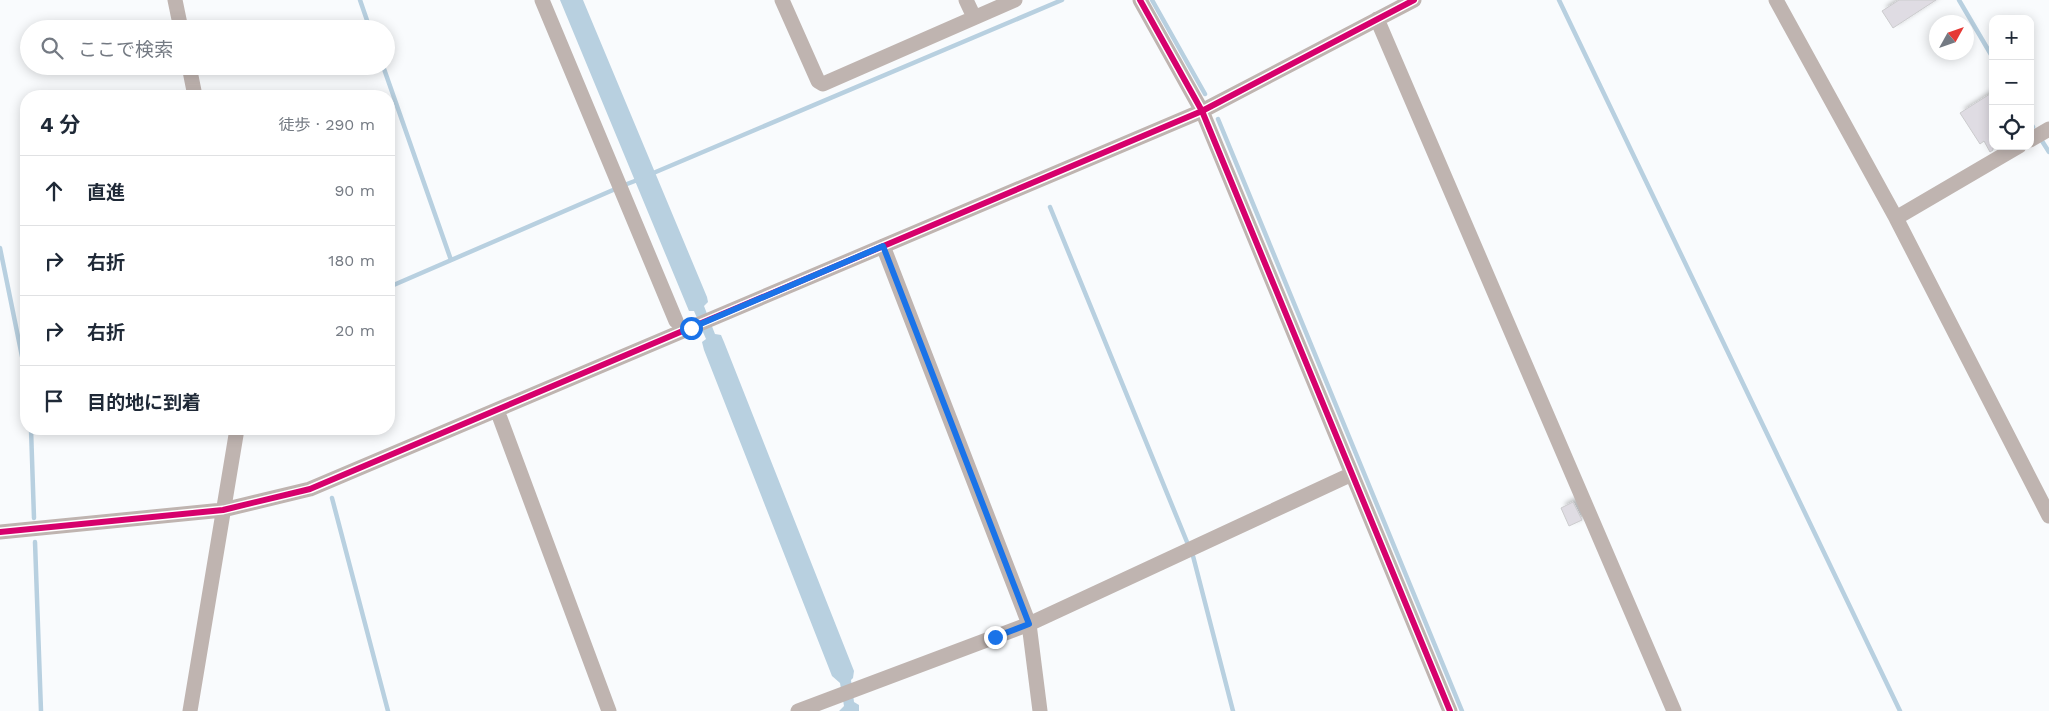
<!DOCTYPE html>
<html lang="ja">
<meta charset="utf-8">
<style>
:root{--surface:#fff;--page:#f2f2f3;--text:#1f2937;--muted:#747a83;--line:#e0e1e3}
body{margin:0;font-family:"Work Sans","Noto Sans JP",sans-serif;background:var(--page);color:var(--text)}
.controls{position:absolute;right:15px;top:15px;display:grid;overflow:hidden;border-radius:10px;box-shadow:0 2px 12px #0003}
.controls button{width:45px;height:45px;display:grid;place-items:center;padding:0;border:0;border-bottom:1px solid var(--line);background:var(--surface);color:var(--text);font:25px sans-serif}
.compass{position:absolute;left:1929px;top:15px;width:45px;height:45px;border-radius:50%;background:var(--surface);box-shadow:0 2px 12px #0003;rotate:50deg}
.stop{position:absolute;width:15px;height:15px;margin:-11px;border:4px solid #1a73e8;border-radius:50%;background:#fff}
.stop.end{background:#1a73e8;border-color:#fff;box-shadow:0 1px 5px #0008}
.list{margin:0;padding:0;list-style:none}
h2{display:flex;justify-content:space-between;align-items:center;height:65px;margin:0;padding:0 20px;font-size:21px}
h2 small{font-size:16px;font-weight:400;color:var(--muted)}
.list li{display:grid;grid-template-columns:32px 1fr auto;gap:15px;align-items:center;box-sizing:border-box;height:70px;padding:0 20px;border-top:1px solid var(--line)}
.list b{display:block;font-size:19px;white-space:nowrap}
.list em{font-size:16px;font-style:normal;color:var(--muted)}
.icon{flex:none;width:28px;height:28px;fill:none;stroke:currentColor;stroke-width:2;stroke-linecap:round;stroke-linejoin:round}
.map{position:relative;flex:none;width:2049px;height:711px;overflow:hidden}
.search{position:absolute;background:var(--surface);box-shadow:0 2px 12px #0003;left:20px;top:20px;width:375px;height:55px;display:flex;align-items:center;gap:12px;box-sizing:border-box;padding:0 18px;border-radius:28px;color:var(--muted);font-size:19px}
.panel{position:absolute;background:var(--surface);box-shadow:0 2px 12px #0003;left:20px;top:90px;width:375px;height:345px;border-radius:20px}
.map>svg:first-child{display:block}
</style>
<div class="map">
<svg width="2049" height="711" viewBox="0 0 2049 711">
<defs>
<filter id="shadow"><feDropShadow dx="4.5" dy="-4.5" stdDeviation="2.5" flood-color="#0004"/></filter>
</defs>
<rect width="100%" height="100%" fill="#f9fbfd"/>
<!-- water -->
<path fill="#b8d0e0" d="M560,0H583L707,297L708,302L704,306L715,334L721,335L724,342L854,671L853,678L851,680L854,702L859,705V711H839L844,706L840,683L832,676L704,350L702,342L706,339L694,311H689Z"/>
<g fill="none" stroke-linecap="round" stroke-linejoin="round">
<!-- stream -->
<path stroke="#b8d0e0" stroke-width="4.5" d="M360,0L370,29
M1152,0L1205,94
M1559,0L1900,711
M1959,0L1993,58
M383,66L451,260
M1218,119L1462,711
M2030,122L2033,127
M2042,141L2049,152
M651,174L1062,0
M627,184L640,179
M1050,207L1187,542
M0,248L26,376
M389,287L613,190
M31,429L34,518
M332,498L388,711
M35,542L41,711
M1193,556L1233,711"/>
</g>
<!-- building -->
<path fill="#dfdce3" stroke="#cbcbcd" filter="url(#shadow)" d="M1899,0H1936L1893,28L1882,11Z
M1993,92V150L1990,152L1984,141L1980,144L1960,113Z
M1573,502L1582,520L1569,526L1561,508Z"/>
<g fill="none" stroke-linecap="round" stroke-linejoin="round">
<!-- minor -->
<path stroke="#bfb4b0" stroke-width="15" d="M175,0L181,29
M542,0L676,321
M782,0L818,81L823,84L1015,0
M966,0L974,17
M1140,0L1202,111L1450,711
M1776,0L1896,218L2049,516
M1377,19L1674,711
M189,66L195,96
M2030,140L2049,129
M1896,218L2019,146
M883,246L1029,624L1040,711
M497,410L609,711
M0,532L223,510L310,489L1202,111L1414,0
M190,711L237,429
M798,711L1029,624L1352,474"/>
<defs>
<path id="cycleway" d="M1140,0L1202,111L1450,711
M0,532L223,510L310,489L1202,111L1414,0"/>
</defs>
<!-- cycleway casing -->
<use href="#cycleway" stroke="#fff" stroke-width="9"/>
<!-- cycleway -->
<use href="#cycleway" stroke="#d6006c" stroke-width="6"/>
</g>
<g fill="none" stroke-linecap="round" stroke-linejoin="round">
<!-- route -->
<path stroke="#1a73e8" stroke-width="6" d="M691,328L883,246L1029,624L995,637"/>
</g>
</svg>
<div class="controls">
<button>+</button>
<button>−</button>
<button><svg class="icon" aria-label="locate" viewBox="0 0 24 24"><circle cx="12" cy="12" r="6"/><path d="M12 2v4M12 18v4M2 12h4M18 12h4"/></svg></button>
</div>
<svg class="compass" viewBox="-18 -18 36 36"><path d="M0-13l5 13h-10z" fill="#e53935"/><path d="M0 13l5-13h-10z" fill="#747a83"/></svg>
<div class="stop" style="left:691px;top:328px"></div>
<div class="stop end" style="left:995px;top:637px"></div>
<div class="search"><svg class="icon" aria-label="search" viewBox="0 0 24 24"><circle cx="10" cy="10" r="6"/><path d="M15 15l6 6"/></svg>ここで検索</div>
<section class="panel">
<h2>4 分<small>徒歩 · 290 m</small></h2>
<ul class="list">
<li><svg class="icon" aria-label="ahead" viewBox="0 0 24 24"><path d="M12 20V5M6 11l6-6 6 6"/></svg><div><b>直進</b></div><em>90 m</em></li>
<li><svg class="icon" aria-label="right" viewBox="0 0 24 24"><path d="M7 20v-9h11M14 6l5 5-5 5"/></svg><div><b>右折</b></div><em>180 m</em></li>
<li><svg class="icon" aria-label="right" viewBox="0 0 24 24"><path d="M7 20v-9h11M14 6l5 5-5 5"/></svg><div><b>右折</b></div><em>20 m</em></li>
<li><svg class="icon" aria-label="arrive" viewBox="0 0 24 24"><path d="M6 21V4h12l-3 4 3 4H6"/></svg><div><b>目的地に到着</b></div></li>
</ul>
</section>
</div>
